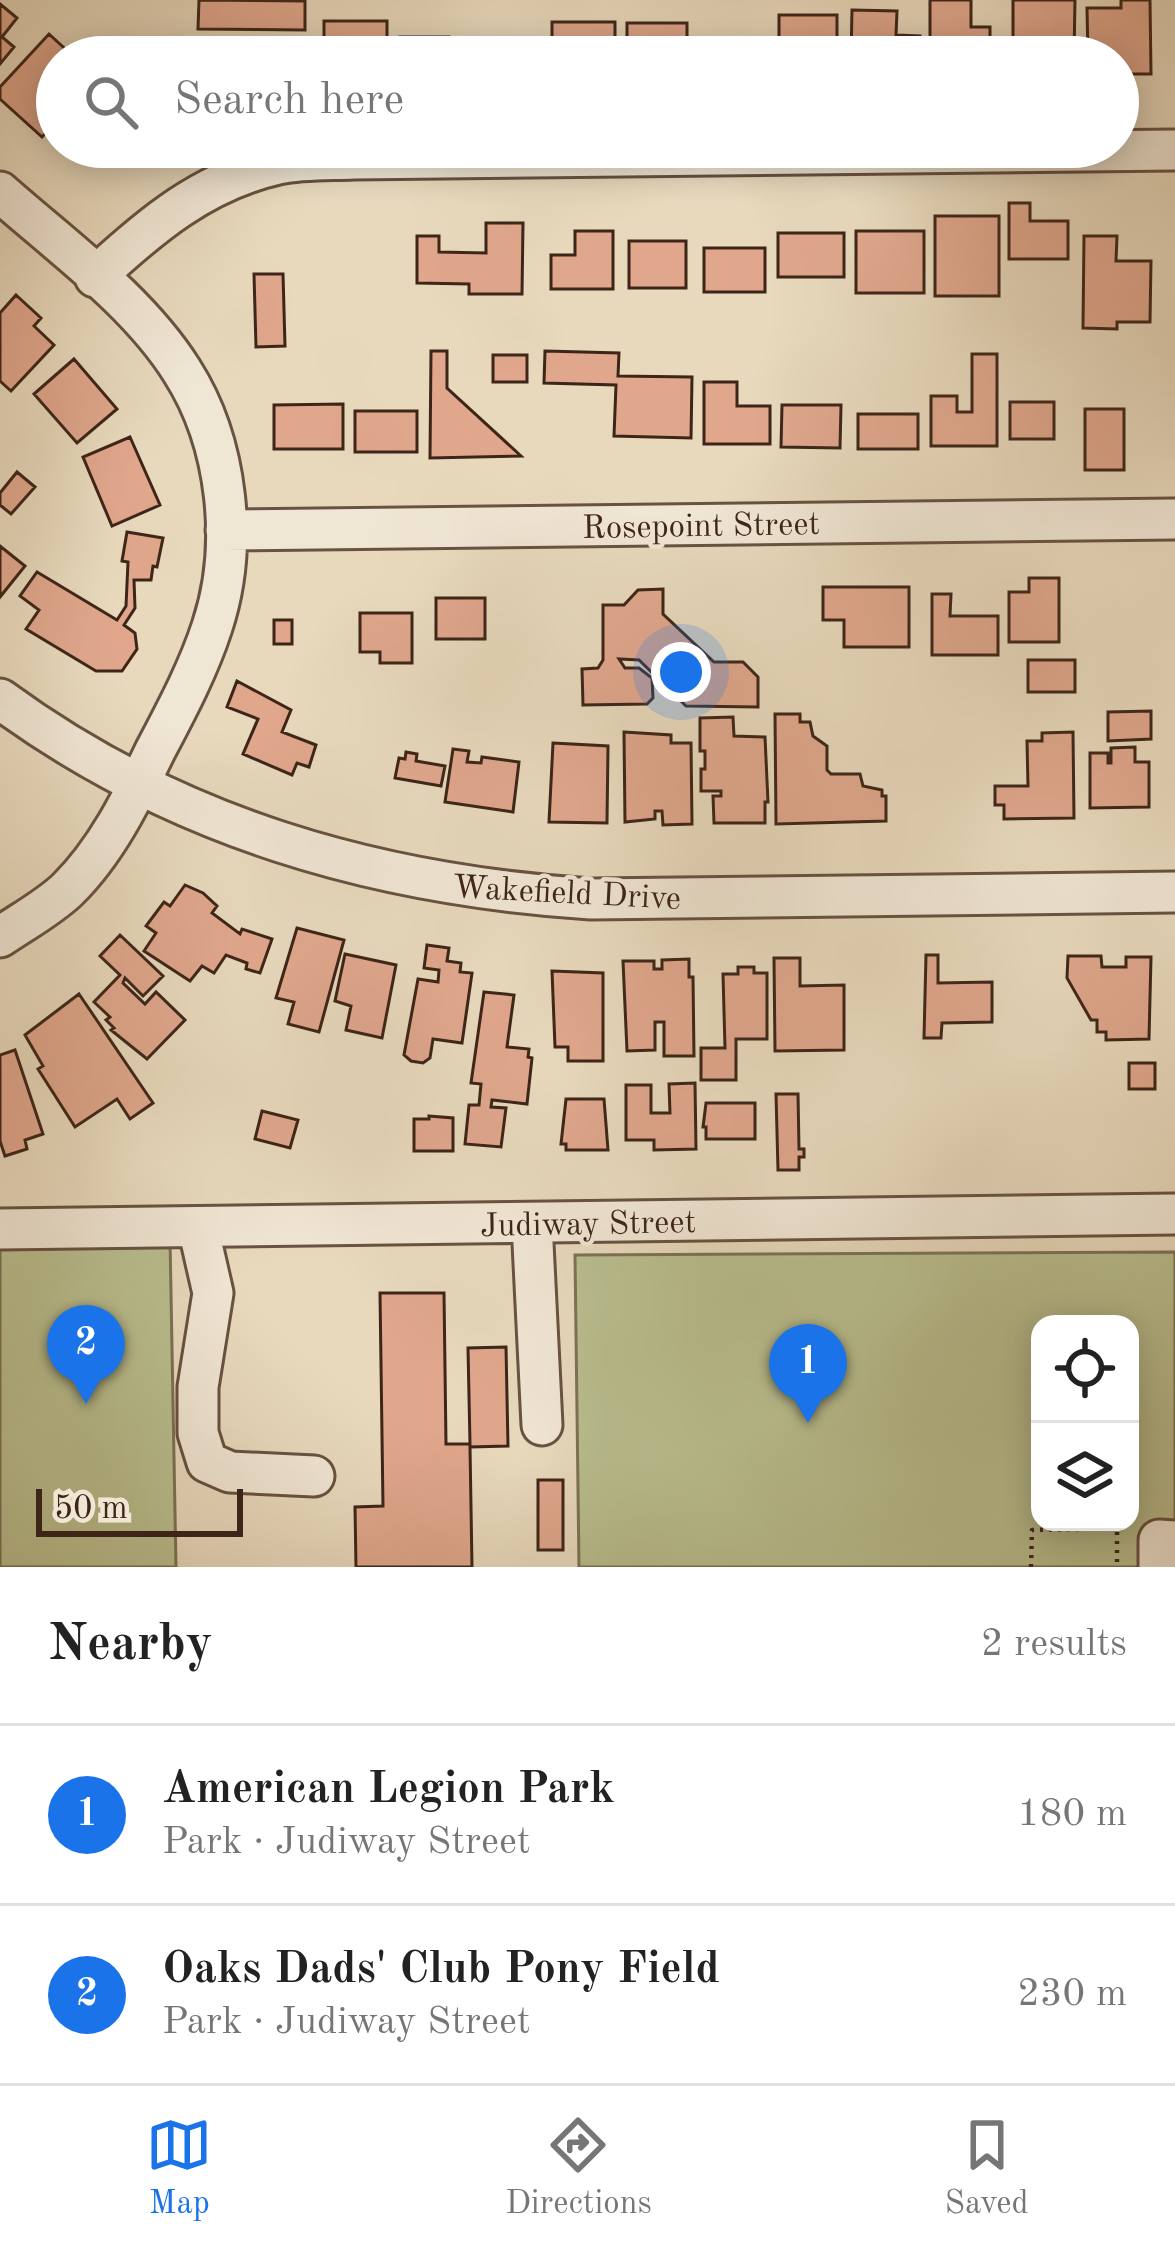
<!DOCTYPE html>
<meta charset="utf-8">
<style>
:root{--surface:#fff;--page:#f2f2f2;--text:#222;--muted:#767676;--line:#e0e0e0;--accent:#1a73e8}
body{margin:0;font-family:"Old Standard TT",serif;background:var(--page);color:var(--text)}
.controls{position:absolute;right:36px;bottom:36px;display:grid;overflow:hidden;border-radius:24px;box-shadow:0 6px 30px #0003}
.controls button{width:108px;height:108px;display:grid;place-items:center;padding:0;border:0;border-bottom:3px solid var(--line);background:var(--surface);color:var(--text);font:60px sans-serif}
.scale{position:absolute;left:36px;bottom:30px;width:207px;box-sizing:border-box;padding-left:12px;border:6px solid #3d2518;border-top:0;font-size:33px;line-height:42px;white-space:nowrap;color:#3d2518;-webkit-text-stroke:9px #f0e6d4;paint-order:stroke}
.you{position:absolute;left:681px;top:672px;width:42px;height:42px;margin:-30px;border:9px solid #fff;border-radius:50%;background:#1a73e8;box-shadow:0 0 0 18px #1a73e833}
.badge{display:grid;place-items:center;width:78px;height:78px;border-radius:50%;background:var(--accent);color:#fff;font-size:39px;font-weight:700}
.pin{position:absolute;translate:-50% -99px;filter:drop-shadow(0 3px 6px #0008)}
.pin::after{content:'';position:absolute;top:63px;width:42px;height:36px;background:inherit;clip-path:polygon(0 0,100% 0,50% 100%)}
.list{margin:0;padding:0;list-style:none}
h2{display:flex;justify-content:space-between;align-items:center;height:156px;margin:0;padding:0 48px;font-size:51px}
h2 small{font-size:39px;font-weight:400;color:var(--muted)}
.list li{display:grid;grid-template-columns:78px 1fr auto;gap:36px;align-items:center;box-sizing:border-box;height:180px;padding:0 48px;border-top:3px solid var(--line)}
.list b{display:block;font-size:45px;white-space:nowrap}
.list p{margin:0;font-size:39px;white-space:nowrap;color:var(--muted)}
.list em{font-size:39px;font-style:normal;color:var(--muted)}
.icon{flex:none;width:66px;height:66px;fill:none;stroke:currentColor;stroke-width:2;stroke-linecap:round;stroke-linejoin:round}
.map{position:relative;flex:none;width:1175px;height:1567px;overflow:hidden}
.search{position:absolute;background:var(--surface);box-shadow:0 6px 30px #0003;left:36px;right:36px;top:36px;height:132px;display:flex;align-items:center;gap:30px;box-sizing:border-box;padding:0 42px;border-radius:66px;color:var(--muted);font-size:45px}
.sheet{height:516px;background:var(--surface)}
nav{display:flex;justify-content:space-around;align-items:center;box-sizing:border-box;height:168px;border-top:3px solid var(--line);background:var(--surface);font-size:33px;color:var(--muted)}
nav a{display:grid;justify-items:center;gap:6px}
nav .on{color:var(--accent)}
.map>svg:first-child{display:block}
</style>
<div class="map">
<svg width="1175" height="1567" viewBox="0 0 1175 1567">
<rect width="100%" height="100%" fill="#e8d9bd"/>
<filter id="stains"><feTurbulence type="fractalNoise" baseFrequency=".00167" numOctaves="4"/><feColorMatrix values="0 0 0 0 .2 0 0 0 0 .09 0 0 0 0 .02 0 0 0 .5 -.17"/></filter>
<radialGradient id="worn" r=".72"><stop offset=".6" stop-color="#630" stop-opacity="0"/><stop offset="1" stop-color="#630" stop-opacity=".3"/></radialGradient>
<!-- green -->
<path fill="#b9be8f" stroke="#7b7254" stroke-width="3" fill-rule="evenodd" d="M170,1239L176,1567H0V1241Z
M1175,1252V1567H579L575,1255ZM1040,1324H1130V1522H1040Z"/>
<!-- building -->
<path fill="#e0a78d" stroke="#3d2518" stroke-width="3" d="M199,0L305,1V30L198,29Z
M930,0H971V27H990V57H930Z
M1013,0H1075L1074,57H1013Z
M1121,0H1150L1151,74H1118V57H1088L1087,8H1121Z
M0,4L17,18L2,37L14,47L0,64Z
M852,10L897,11L896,35L920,36L919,57H851Z
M779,15H837V53H779Z
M324,21H387V57H324Z
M552,22H615V57H552Z
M627,23H687V57H627Z
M49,34L74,57H57V121L42,137L0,99V87Z
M400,37H449V57H400Z
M702,38H731V46H767V57H702Z
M483,43H540V57H483Z
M1009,203H1030V221H1068V259H1009Z
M935,216H999V296H935Z
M486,223H523L522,294H469V284L417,283V236H439V252L486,253Z
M575,231H613V289H551V255H575Z
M856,231H924V293H856Z
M778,233H844V277H778Z
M1084,236H1117L1116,261H1151L1150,322H1117V329L1083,328Z
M629,241H686V288H629Z
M704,248H765V292H704Z
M254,274H283L285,346L256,347Z
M16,295L41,318L34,326L54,345L11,391L0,381V313Z
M431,351H447V388L521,456L430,458Z
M545,351L619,353L618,376L692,377L691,438L614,436L616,385L544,383Z
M972,354H997V446H931V396H957V412H972Z
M493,355H527V382H493Z
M74,359L117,409L77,443L34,394Z
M704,382H737V406H770V444H704Z
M1010,402H1054V439H1010Z
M343,404V449H274V405Z
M782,405H841L840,448L781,447Z
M1085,409H1124V470H1085Z
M355,411H417V452H355Z
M858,414H918V449H858Z
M130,437L160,505L112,526L83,457Z
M17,472L35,487L11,514L0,505V493Z
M127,532L163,538L157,567L153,566L151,580H134L135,608L124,625L135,633L137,649L122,671H96L26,629L39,610L20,596L37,572L117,620L126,606L128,562L122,561Z
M0,546L25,566L0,597Z
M1029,578H1059V642H1009V592H1029Z
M823,587H909V647H844V620H823Z
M663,589V614L714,662H743L758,677V707L686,706L639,660L619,659L625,668H639L652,678L653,698L647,704L583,705L582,669L598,668L603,660V605H624L638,590Z
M932,594H951L950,616H998V655H932Z
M436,598H485V639H436Z
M360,613H412V663H380V652H360Z
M274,620H292V644H274Z
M1028,660H1075V692H1028Z
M237,681L291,710L282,732L316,745L309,767L297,763L292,775L243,754L258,719L227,707Z
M1151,711V739L1108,741V712Z
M775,714H800V722H810L813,736L827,746V770L831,774H860L863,786L882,790V796H886V821L776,824Z
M733,717L734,736L765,737L768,802H765V823H714L713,796H721V791H701V769H705V751H700V718Z
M624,732L671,735V743H691L692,824L663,825L662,811H655V819L625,822Z
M1073,732L1074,818L1004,819V805H995V786H1028L1027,741H1042V733Z
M553,743L608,746L607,823L549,822Z
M1135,747V762H1149V807L1090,808V753H1108V763H1111V748Z
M453,749L469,751L467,762L481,763L482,757L519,762L513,812L445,802Z
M406,752L417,754L416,761L445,766L441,786L395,778L399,758L405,759Z
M185,885L203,893L217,906L212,913L240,934L242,929L272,939L260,973L246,969L247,963L226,955L214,973L202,966L190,981L144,951L156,933L146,926L164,902L170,906Z
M297,928L344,940L319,1032L288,1024L294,1002L276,998Z
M120,935L163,976L143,996L125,978L123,983L145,1004L156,992L185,1020L147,1059L111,1030L114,1028L106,1020L110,1017L94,1002L120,975L100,956Z
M427,945L449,948L447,961L461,963L460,972L472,973L462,1043L433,1039L430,1058L423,1063L411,1061L404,1055L418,979L438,982L439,970L424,968Z
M345,954L396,965L382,1038L346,1030L351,1006L335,1001Z
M926,955H938V983L992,982V1022L942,1023L941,1038H924Z
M1068,956H1101L1102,967H1126V957H1151L1149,1039L1106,1040V1032H1097V1020H1091L1067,978Z
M774,958H800V986L844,985V1050L775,1051Z
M689,959V977H693L694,1056H664V1022H655V1050L627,1051L623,961H654V969H662V960Z
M738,967H754V973H767V1039H736V1080H701V1048H725L723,974H738Z
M552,971L603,973V1061H568V1047H555Z
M484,992L514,995L507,1047L529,1049L528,1057L532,1058L527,1104L492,1100L491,1107L506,1108L501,1147L465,1144L469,1105H479L481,1084L471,1083Z
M79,994L153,1103L130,1119L117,1099L75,1127L38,1069L43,1066L25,1035Z
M15,1050L43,1134L25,1140L27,1149L5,1156L0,1141V1055Z
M1129,1063H1155V1089H1129Z
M695,1083L696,1149L654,1150V1140H626V1085H651V1113H670L669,1084Z
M776,1094H798L799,1149H804V1157H799V1170H778Z
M566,1099H604L608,1150H566V1144H561Z
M706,1103H755V1139H706V1127H703Z
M262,1111L298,1120L290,1148L255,1139Z
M429,1116L453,1118V1151H414V1119H429Z
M380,1293H444L446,1444H470L468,1348L506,1347L508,1446L470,1447L472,1567H356L355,1507L383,1506Z
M538,1480H563V1550H538Z"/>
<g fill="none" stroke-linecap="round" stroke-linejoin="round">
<defs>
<path id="minor" d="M0,192C62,247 138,301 182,371C228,443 239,546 212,627C198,670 176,711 155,751C132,799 106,852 67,890C48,908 22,922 0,937
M95,277C150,226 203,181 278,164C301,159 329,160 353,159L1175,150
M226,530L1175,519
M0,699C176,828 376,885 591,899L1175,892
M532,1223L542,1425
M198,1227L213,1293L198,1387V1433L207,1462L230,1472L314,1476
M0,1229L1175,1214
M1159,1567V1540L1175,1541"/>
</defs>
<!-- minor casing -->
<use href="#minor" stroke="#685241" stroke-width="45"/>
<!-- path -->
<path stroke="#3d2518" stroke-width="4.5" stroke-dasharray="3 6" stroke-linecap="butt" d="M1031,1567L1032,1530L1117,1528V1567"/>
<!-- minor -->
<use href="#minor" stroke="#f0e6d4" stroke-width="39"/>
</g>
<g text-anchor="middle" stroke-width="9" stroke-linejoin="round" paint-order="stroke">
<!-- street labels -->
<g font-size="33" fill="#3d2518" stroke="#f0e6d4">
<text transform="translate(701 524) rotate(-1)" y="12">Rosepoint Street</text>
<text transform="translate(567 891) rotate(3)" y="12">Wakefield Drive</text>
<text transform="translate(588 1222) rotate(-1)" y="12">Judiway Street</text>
</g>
</g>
<rect width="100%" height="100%" filter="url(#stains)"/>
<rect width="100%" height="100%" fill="url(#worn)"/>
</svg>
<div class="controls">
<button><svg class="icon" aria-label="locate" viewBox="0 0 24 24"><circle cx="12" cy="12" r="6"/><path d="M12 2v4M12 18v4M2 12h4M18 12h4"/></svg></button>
<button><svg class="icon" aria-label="layers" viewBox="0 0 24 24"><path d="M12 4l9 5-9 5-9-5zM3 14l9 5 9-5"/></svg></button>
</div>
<div class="scale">50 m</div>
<div class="you"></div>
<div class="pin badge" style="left:808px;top:1423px">1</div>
<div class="pin badge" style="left:86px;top:1404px">2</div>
<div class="search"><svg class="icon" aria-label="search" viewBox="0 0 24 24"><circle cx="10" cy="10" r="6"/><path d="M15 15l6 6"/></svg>Search here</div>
</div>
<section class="sheet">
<h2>Nearby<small>2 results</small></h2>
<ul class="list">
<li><span class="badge">1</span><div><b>American Legion Park</b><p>Park · Judiway Street</p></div><em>180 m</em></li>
<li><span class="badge">2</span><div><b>Oaks Dads' Club Pony Field</b><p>Park · Judiway Street</p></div><em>230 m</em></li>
</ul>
</section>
<nav>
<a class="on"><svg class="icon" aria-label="map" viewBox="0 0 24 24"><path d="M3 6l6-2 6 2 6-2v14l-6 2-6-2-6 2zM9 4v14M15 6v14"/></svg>Map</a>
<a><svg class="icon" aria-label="directions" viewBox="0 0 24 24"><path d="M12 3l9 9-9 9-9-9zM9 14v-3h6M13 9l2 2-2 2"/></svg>Directions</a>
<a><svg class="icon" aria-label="saved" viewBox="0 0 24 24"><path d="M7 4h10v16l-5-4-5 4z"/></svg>Saved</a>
</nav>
